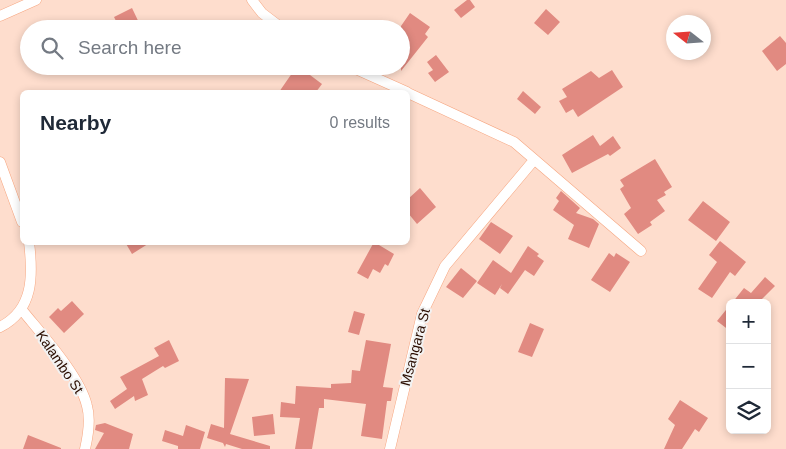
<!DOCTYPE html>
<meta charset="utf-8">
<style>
:root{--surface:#fff;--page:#f2f2f3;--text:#1f2937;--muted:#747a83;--line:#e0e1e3}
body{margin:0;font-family:Arial,sans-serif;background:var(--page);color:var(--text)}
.controls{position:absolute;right:15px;bottom:15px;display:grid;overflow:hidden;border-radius:8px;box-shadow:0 2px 8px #0003}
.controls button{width:45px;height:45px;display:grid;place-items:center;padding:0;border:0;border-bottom:1px solid var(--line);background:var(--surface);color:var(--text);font:25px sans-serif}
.compass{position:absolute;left:666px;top:15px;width:45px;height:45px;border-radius:50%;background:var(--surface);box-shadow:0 2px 8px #0003;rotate:287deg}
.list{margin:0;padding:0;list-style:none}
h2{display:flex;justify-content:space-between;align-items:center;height:65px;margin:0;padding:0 20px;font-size:21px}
h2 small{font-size:16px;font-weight:400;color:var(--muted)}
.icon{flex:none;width:28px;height:28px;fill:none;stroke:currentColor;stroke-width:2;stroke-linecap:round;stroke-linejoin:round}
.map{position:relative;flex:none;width:786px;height:449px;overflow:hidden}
.search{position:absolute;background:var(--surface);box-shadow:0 2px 8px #0003;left:20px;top:20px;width:390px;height:55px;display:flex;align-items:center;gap:12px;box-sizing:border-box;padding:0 18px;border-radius:28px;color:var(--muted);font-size:19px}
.panel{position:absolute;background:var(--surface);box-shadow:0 2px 8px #0003;left:20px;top:90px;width:390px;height:155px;border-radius:8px}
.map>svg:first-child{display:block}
</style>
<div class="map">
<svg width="786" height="449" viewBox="0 0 786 449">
<rect width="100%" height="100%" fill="#feddcd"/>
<!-- building -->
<path fill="#e18a81" d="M467,0H470L475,7L461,18L454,10Z
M132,8L142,29H120L114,17Z
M546,9L560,22L548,35L534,23Z
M410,13L430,27L425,34L428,37L401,71V26Z
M780,36L786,43V64L777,71L762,51Z
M436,55L449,72L435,82L428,73L433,70L427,62Z
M297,66H310L306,72L322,84L316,92H279Z
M612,70L623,87L578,117L573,109L566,113L559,101L567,97L562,89L591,71L599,78Z
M523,91L541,107L535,114L517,99Z
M593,135L600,146L613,136L621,148L610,156L608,154L572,173L562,155Z
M655,159L672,187L664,192L666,195L657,200L665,211L650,222L652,225L638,234L624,214L631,208L620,189L624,186L620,180Z
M420,188L436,207L417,224L408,213V199Z
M561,191L580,208L576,213L593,219L599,224L589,248L568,239L574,225L553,210L559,201L556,198Z
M703,201L730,222L716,241L688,220Z
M491,222L513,236L500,254L479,239Z
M720,241L746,262L735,276L730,272L712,298L698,289L717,262L709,255Z
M125,242H151L132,254Z
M374,242L394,254L388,266L385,264L380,273L373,269L368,279L357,273Z
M528,246L539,254L537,256L544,261L534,276L525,270L508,294L500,288L502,284L495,295L477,283L493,260L511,273Z
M609,253L614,257L616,253L630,262L610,292L591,280Z
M461,268L477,281L463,298L446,287Z
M765,277L775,286L760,301L763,303H732L744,288L751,293Z
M72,301L84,314L64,333L49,317L58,308L61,311Z
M730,305V331L717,321Z
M354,311L365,314L359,335L348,332Z
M530,323L544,329L532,357L518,352Z
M169,340L179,361L165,368L163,366L142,379L148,395L135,401L134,396L115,409L110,401L127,389L120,377L159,356L154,348Z
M366,340L391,344L383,387L393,388L391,401H387L382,439L361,436L366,404L324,399V408H319L312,449H295L300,418L280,417L281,402L295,404L296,386L331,388V384L351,383L352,370L360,371Z
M225,378L249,379L230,434L270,446V449H242L226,444L225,447L223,443L207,438L211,424L224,428Z
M680,400L708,418L699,432L695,429L682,449H664L675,425L668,419Z
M273,414L275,434L254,436L252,417Z
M105,423L133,434L129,449H95L104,433L95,430L96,425Z
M186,425L205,432L200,449H178V446L162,441L165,430L183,436Z
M28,435L61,448V449H23Z"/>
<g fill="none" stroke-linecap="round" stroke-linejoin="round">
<defs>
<path id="street" d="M252,0L262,13L283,29
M0,16L36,0
M349,66L407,92
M408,93L514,142L641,251
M0,162L22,222
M22,310C42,335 80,376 87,406C91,420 88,436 85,449
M0,327C34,310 33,275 29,242
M390,449L422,314L445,266L534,160"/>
</defs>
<!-- street casing -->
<use href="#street" stroke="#f6a680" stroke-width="11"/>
<!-- street -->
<use href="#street" stroke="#fff" stroke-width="10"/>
</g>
<g text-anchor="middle" stroke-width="4" stroke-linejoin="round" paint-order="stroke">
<!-- street labels -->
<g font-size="14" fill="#2a0d01" stroke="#f2f2f2">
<text transform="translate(415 347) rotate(-75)" y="5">Msangara St</text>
<text transform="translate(60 362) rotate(56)" y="5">Kalambo St</text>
</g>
</g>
</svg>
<div class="controls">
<button>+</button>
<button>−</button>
<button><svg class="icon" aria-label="layers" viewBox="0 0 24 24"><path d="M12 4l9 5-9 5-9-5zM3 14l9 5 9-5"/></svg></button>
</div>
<svg class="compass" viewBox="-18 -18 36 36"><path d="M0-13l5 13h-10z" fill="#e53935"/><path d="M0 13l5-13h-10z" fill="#747a83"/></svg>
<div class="search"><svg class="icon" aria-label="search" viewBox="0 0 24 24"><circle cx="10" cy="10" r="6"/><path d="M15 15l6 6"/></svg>Search here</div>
<section class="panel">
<h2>Nearby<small>0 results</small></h2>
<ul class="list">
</ul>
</section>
</div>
